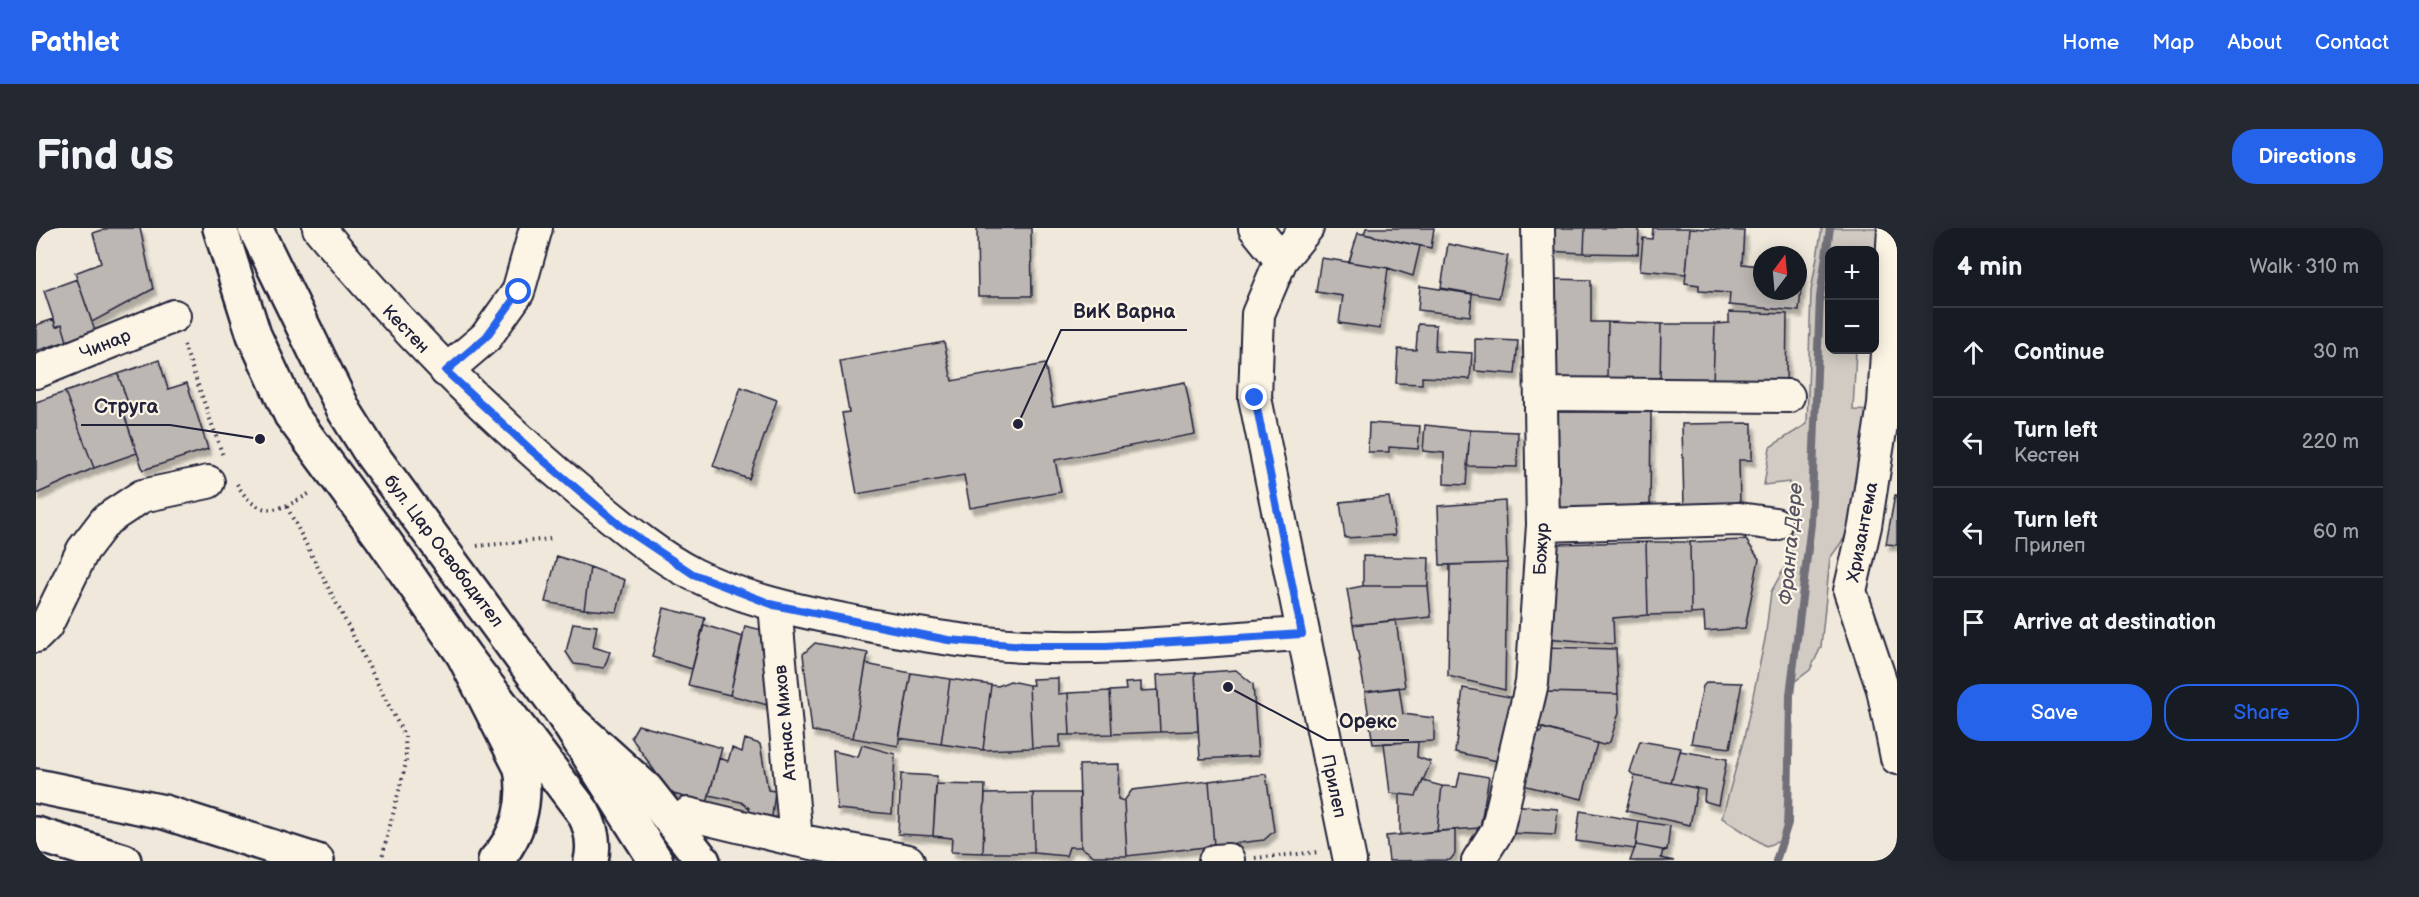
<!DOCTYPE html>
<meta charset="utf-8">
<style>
:root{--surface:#171b24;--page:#242831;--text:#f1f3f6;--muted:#9ea1a6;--line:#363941;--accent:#2563eb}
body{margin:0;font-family:"Balsamiq Sans",sans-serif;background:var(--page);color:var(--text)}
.controls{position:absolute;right:18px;top:18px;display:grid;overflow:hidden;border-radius:12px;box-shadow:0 3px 15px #0003}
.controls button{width:54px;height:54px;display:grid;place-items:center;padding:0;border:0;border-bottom:2px solid var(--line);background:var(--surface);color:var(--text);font:30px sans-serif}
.compass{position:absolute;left:1717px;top:18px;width:54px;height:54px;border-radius:50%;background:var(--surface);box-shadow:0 3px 15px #0003;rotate:16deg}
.stop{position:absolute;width:18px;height:18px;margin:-14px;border:4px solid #2563eb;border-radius:50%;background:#fff}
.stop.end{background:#2563eb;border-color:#fff;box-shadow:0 2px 6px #0008}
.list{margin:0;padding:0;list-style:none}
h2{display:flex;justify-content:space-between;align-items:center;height:78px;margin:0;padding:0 24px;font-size:26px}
h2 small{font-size:20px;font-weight:400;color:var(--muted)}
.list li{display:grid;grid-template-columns:39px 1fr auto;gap:18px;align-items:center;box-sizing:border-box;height:90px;padding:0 24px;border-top:2px solid var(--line)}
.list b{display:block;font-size:22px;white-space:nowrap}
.list p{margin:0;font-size:20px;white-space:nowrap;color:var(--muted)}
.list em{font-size:20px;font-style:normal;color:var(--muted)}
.actions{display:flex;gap:12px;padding:18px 24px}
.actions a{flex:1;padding:14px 0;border:2px solid var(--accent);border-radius:24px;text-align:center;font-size:21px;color:var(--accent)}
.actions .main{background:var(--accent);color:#fff}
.icon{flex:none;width:33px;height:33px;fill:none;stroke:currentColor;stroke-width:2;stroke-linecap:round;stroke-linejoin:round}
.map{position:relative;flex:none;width:1861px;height:633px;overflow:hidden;border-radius:24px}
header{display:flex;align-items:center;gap:36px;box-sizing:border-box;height:84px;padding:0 30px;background:var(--accent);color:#fff}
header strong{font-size:28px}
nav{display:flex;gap:33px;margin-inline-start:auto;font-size:21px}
.intro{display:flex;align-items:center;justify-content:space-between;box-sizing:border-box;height:144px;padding:0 36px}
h1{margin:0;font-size:42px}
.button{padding:15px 27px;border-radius:24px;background:var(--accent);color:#fff;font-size:21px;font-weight:700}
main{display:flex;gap:36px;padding:0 36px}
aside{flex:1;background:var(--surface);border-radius:24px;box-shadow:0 3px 15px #0003}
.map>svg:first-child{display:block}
</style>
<header>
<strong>Pathlet</strong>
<nav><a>Home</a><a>Map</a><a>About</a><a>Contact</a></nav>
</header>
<div class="intro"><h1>Find us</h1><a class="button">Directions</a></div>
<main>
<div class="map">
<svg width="1861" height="633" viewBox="0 0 1861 633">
<defs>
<filter id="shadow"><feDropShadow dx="3.5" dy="6" stdDeviation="1.5" flood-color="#0004"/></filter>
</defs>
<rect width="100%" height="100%" fill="#efe8db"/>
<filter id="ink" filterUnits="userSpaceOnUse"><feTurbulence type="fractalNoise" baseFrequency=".0167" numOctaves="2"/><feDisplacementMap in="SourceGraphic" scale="12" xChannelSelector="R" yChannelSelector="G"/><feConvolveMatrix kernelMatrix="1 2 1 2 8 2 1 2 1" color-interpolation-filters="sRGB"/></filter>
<g filter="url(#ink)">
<!-- green -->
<path fill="#d1cbc3" stroke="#7a767f" stroke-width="1.5" d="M1786,0H1846L1839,70L1838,22H1794V122H1820L1817,182L1838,183L1818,297L1794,330L1785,419L1774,442L1754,457L1747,612L1730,618L1686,590L1708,510L1729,411L1735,364L1756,326L1753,254L1728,257L1734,219L1771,196L1775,63Z"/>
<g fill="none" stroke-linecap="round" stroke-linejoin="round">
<!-- stream -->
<path stroke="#716f79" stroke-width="8" d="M1740,633L1752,595L1754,467L1775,296L1784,69L1794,0"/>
</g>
<!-- building -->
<path fill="#bcb7b3" stroke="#22223b" stroke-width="1.5" filter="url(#shadow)" d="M73,0H104L117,61L56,94L39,45L65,35L57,5Z
M941,0H995L996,68H942Z
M1330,0H1398L1395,20L1328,6Z
M1511,0H1549L1548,25L1510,23Z
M1549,0H1603L1602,26L1548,25Z
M1617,0H1654L1650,46L1604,42L1607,10L1616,11Z
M1654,0L1708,3L1706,36L1726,38V63H1762V41L1767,42L1763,83L1693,77L1694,65L1663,63V57L1649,55Z
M1322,5L1384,18L1377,48L1352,40L1313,34Z
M1412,16L1472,28L1463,70L1405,60Z
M1285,30L1352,40L1344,101L1303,95L1307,68L1280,64Z
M41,51L59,103L31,113L26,96L20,99L8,63Z
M1515,51L1555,52V94H1572L1571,153H1514Z
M1384,58L1436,66L1434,88L1382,82Z
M1693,84L1751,86L1750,158L1677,156L1679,96L1693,95Z
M18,91L20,99L26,96L31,113L0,123V97Z
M1572,94L1625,96L1624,153H1571Z
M1382,96L1400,97L1399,123L1436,125L1434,151L1386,149V156L1360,155L1362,121L1380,122Z
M1625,96H1679L1677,156L1624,153Z
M1439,111L1482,113L1479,146L1439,143Z
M908,114L916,153L1009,136L1017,179L1149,154L1159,206L1019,232L1025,264L934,280L928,247L821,266L806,185L813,184L804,133Z
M123,132L132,161L151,155L172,221L107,242L87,183L94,181L82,146Z
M82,146L94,181L87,183L101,225L58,240L29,164Z
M705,159L741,172L713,251L677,238Z
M29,164L58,240L0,266V174Z
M1517,184H1615L1614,279L1518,281Z
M1333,195L1384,198L1382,221L1353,219V224H1332Z
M1716,195V232H1703L1704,279H1648L1646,196Z
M1389,197L1434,202L1430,257L1408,256V225L1387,223Z
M1434,202L1482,204L1481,239L1431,238Z
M1859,267H1861V317L1850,316Z
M1353,269L1359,307L1309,310L1304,274Z
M1469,273L1471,335L1404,337L1402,278Z
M1710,312L1723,331L1709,400L1669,403L1668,385L1655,386L1654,314Z
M1610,314L1612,387L1577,390L1578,416L1510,410L1516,316Z
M1610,314H1654L1655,386L1612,387Z
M521,328L554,339L548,381L509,374Z
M1327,328L1393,330L1392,358H1327Z
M1471,335L1469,462L1412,448L1414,337Z
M554,339L589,352L581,384L548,381Z
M1327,358H1392L1395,389L1317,397L1311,361Z
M628,380L669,390L656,441L616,429Z
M1360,392L1369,459L1329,464L1317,397Z
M537,395L561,398L557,419L574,424L568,440L538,436L530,424Z
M668,397L707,409L694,467L652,457Z
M709,398L731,403L735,478L694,467Z
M779,415L832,425L817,510L776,503L767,426Z
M1510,419L1580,421L1582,466L1507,464Z
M830,436L875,445L862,518L817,510Z
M1200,442L1217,456L1222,528L1164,531L1159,445Z
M875,445L914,451L905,516L863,510Z
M1159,445L1162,503L1124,504L1121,447Z
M1022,450V466L1032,465L1034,507H1024V519L996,520L993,457H997L996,451Z
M914,451L955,457L947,522L905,516Z
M974,453L993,457L996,520L947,522L955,457L962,458Z
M1105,454V463L1122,462L1124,504L1076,506L1074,463L1090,462L1089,455Z
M1671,454L1706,455L1694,520L1655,515L1667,458Z
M1363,459L1367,486L1398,490V513L1337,516L1329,464Z
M1427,460L1479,470L1462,533L1419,524Z
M1074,463L1076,506L1034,507L1032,465Z
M1510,464L1582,466L1583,484L1574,514L1567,517L1501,498Z
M602,497L686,520L671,575L634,565L595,509Z
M1506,500L1561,515L1546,571L1482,556L1497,504L1505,505Z
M709,511L724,516L732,562L739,563L735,597L715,591L713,580L705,574L673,567L683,530L692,533L696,520L706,524Z
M1604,513L1645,520L1635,555L1599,548L1594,544Z
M1382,514L1381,529L1395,534L1380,568L1354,565L1348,515Z
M826,517L859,526L856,586L801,581L797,523L822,529Z
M1644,523L1691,531L1682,577L1668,573L1669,562L1635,555Z
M1083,536L1082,571L1088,573L1091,628H1058L1045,619L1043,537Z
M1424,544L1453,549L1444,600L1401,603L1406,558L1421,559Z
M865,546L901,548L897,608L862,606Z
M1230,546L1238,603L1228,612L1178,618L1173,553Z
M1599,548L1661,560L1654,597L1590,583Z
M1173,553L1178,618L1091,628L1088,573L1096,562Z
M1387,553L1406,558L1401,603L1364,607V566L1380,568Z
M900,556L949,557L947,625L915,624L916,610L897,608Z
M997,565L998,625H947L949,566Z
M997,565H1044L1045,619H1033L1030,628L998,625Z
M1476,577L1522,581L1519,607L1473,605Z
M1544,583L1603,593L1599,621L1540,613Z
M1603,593L1634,598L1631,623L1600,617Z
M1419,602V626L1414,632L1353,633L1350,608Z
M1600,617L1627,622L1625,630L1638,633H1594Z"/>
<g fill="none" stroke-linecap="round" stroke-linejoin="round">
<defs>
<path id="minor" d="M283,0C364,98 445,181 542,262C578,291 616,325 657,346C702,369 753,381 803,391C864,404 926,415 988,418C1080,423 1174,411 1266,406
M1219,0L1245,32
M1271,0L1245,32L1222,86L1219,170L1314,633
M1858,0L1848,177L1829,298L1814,363L1847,461L1861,530
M410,143L450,109L482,64L500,0
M0,144L138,88
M1505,166L1752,168
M1507,297L1703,291L1739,296
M739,377L760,612
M0,408L10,398L47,322L70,292L106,268L172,254
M652,586L760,612L872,633
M1179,633L1192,632
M1442,633L1461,603L1496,455L1507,297L1502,0"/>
<path id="major" d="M184,0L218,107L255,187L346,310L427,426L547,584C556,600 559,615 555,633
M219,0L309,184L336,227L526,485L620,633"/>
<path id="highway" d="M427,426L485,540C491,573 483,608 459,633
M526,485L610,561L667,633
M0,558L128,584L281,633
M0,606L88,633"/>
</defs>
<!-- minor casing -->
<use href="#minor" stroke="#22223b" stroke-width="36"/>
<!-- major casing -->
<use href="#major" stroke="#22223b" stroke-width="38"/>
<!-- highway casing -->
<use href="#highway" stroke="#22223b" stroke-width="38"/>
<!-- path -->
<path stroke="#22223b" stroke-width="4" stroke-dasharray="1.5 4.5" stroke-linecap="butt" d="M148,117L187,228
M201,256C222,293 245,283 274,265
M251,279L369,509L370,535L346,629
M441,318L515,311
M1219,630L1283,624"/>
<!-- minor -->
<use href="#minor" stroke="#fcf5e5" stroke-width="32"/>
<!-- major -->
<use href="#major" stroke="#fcf5e5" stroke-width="33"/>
<!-- highway -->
<use href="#highway" stroke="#fcf5e5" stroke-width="33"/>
</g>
</g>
<g fill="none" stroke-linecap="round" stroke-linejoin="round" filter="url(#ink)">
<!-- route -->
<path stroke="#2563eb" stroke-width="8" d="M483,64L450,109L410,143L495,222L585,298L657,346L738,377L912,412L989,418H1070L1266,406L1219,170"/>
</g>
<g text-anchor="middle" stroke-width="4.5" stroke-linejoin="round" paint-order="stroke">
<!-- street labels -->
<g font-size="18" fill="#22223b" stroke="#fcf5e5">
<text transform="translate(370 101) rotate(46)" y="6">Кестен</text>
<text transform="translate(69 116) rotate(-22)" y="6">Чинар</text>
<text transform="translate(1826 304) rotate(-79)" y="6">Хризантема</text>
<text transform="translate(1505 321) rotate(-87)" y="6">Божур</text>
<text transform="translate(408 323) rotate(53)" y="6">бул. Цар Освободител</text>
<text transform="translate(749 495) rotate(-95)" y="6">Атанас Михов</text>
<text transform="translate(1298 558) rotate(78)" y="6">Прилеп</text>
</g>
<!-- water labels -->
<g font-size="20" font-style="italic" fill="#575564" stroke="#fcf5e5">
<text transform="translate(1754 316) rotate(-85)" y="7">Франга Дере</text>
</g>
</g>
<!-- callouts -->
<path fill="none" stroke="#22223b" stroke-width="2" d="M982 196L1025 102H1151M224 211L134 197H45M1192 459L1291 512H1373"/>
<g fill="#22223b" stroke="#fcf5e5" stroke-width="2">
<circle cx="982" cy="196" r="6"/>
<circle cx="224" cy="211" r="6"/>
<circle cx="1192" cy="459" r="6"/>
</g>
<g font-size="20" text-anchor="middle" font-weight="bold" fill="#22223b" stroke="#fcf5e5" stroke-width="4.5" stroke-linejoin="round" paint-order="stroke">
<text x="1088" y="90">ВиК Варна</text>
<text x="90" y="185">Струга</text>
<text x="1332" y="500">Орекс</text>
</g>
</svg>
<div class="controls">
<button>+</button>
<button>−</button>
</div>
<svg class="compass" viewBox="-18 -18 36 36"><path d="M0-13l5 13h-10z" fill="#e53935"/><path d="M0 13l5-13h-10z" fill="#9ea1a6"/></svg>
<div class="stop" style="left:483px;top:64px"></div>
<div class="stop end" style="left:1219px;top:170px"></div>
</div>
<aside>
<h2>4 min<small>Walk · 310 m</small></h2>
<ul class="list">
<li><svg class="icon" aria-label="ahead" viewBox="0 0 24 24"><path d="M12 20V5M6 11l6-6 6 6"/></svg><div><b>Continue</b></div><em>30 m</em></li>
<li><svg class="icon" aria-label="left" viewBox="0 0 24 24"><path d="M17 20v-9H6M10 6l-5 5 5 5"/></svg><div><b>Turn left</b><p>Кестен</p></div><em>220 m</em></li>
<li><svg class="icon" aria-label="left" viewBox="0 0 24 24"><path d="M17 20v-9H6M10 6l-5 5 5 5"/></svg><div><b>Turn left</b><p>Прилеп</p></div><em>60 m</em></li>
<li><svg class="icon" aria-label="arrive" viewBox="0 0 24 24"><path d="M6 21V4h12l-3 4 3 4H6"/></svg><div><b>Arrive at destination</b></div></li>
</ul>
<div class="actions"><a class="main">Save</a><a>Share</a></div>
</aside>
</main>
